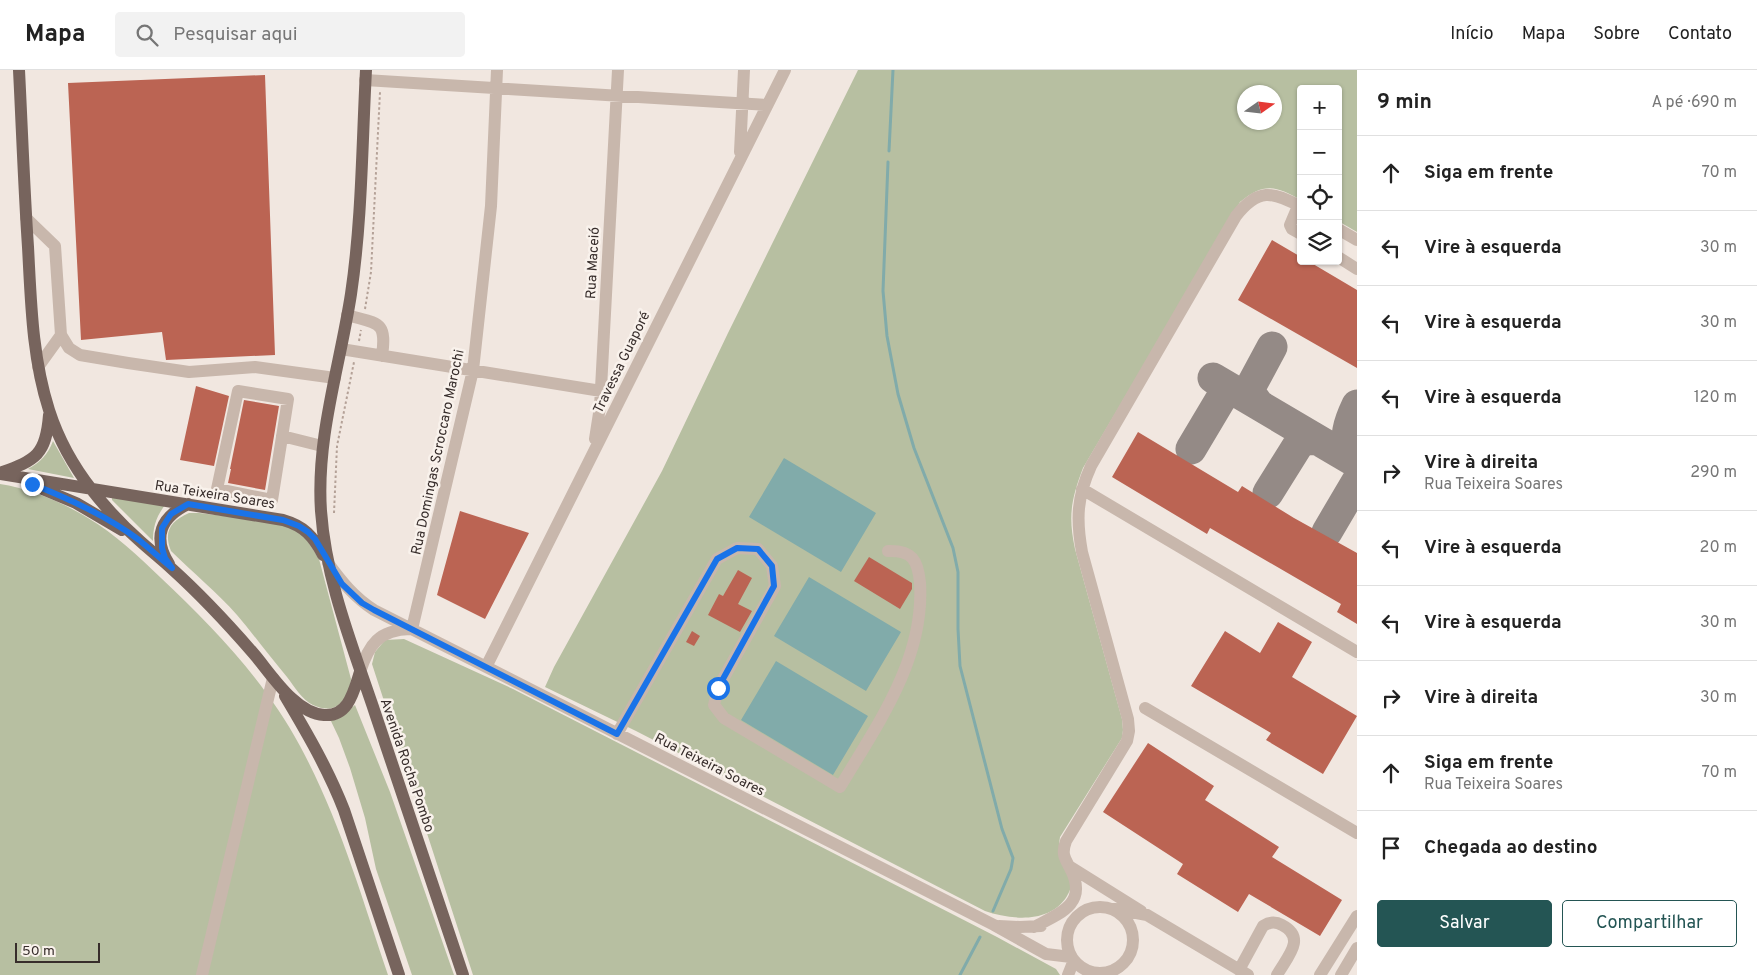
<!DOCTYPE html>
<html lang="pt">
<meta charset="utf-8">
<style>
:root{--surface:#fff;--page:#f2f2f2;--text:#222;--muted:#767676;--line:#e0e0e0;--accent:#245554}
body{margin:0;font-family:Overpass,sans-serif;background:var(--page);color:var(--text)}
.controls{position:absolute;right:15px;top:15px;display:grid;overflow:hidden;border-radius:5px;box-shadow:0 1px 4px #0004}
.controls button{width:45px;height:45px;display:grid;place-items:center;padding:0;border:0;border-bottom:1px solid var(--line);background:var(--surface);color:var(--text);font:25px sans-serif}
.compass{position:absolute;left:1237px;top:15px;width:45px;height:45px;border-radius:50%;background:var(--surface);box-shadow:0 1px 4px #0004;rotate:76deg}
.scale{position:absolute;left:15px;bottom:12px;width:85px;box-sizing:border-box;padding-left:5px;border:2px solid #372d2b;border-top:0;font-size:14px;line-height:18px;white-space:nowrap;color:#372d2b;-webkit-text-stroke:4px #f9f2ec;paint-order:stroke}
.stop{position:absolute;width:15px;height:15px;margin:-11px;border:4px solid #1a73e8;border-radius:50%;background:#fff}
.stop.end{background:#1a73e8;border-color:#fff;box-shadow:0 1px 5px #0008}
.list{margin:0;padding:0;list-style:none}
h2{display:flex;justify-content:space-between;align-items:center;height:65px;margin:0;padding:0 20px;font-size:21px}
h2 small{font-size:16px;font-weight:400;color:var(--muted)}
.list li{display:grid;grid-template-columns:32px 1fr auto;gap:15px;align-items:center;box-sizing:border-box;height:75px;padding:0 20px;border-top:1px solid var(--line)}
.list b{display:block;font-size:19px;white-space:nowrap}
.list p{margin:0;font-size:16px;white-space:nowrap;color:var(--muted)}
.list em{font-size:16px;font-style:normal;color:var(--muted)}
.actions{display:flex;gap:10px;padding:15px 20px}
.actions a{flex:1;padding:11px 0;border:1px solid var(--accent);border-radius:5px;text-align:center;font-size:18px;color:var(--accent)}
.actions .main{background:var(--accent);color:#fff}
.icon{flex:none;width:28px;height:28px;fill:none;stroke:currentColor;stroke-width:2;stroke-linecap:round;stroke-linejoin:round}
.map{position:relative;flex:none;width:1357px;height:905px;overflow:hidden}
header{display:flex;align-items:center;gap:30px;box-sizing:border-box;height:70px;padding:0 25px;background:var(--surface);border-bottom:1px solid var(--line)}
header strong{font-size:24px}
nav{display:flex;gap:28px;margin-inline-start:auto;font-size:18px}
.search{width:350px;height:45px;background:var(--page);display:flex;align-items:center;gap:12px;box-sizing:border-box;padding:0 18px;border-radius:5px;color:var(--muted);font-size:19px}
main{display:flex}
aside{flex:1;background:var(--surface)}
.map>svg:first-child{display:block}
</style>
<header>
<strong>Mapa</strong>
<div class="search"><svg class="icon" aria-label="search" viewBox="0 0 24 24"><circle cx="10" cy="10" r="6"/><path d="M15 15l6 6"/></svg>Pesquisar aqui</div>
<nav><a>Início</a><a>Mapa</a><a>Sobre</a><a>Contato</a></nav>
</header>
<main>
<div class="map">
<svg width="1357" height="905" viewBox="0 0 1357 905">
<rect width="100%" height="100%" fill="#f1e7e0"/>
<!-- green -->
<path fill="#b7bfa1" fill-rule="evenodd" d="M858,0H1357V162L1338,151V19H1301V130C1276,116 1264,112 1240,132L1083,398C1071,430 1068,446 1075,479L1122,649L1123,660L1122,668L1060,767C1056,789 1069,794 1071,812C1072,816 1069,823 1067,826C1050,854 1011,850 985,841L636,661L545,617L554,597L662,401L728,263ZM1244,22H1274V52H1244Z
M53,371L74,408L28,399C41,392 48,384 53,371Z
M0,414C28,418 64,433 88,448C115,464 138,486 161,508C213,557 266,612 300,676C339,748 362,828 388,905H0Z
M112,426L165,435C156,447 153,457 153,471L112,430Z
M189,443H199L283,453L300,459L319,489L351,609C349,630 336,646 313,635C302,630 294,616 287,607C270,587 254,565 237,545C217,522 193,503 171,481C163,461 171,451 189,443Z
M404,569L513,619L997,867L1056,899L1060,905H473L372,594L375,582L385,570Z
M355,635L390,722L454,905H412L376,799L365,748L350,698L339,668L330,649L344,644Z"/>
<!-- water -->
<path fill="#81abaa" d="M784,388L876,443L841,502L749,447Z
M809,507L901,562L866,621L774,566Z
M776,591L868,646L833,705L741,650Z"/>
<g fill="none" stroke-linecap="round" stroke-linejoin="round">
<!-- stream -->
<path stroke="#81abaa" stroke-width="3" d="M889,81L893,0
M888,92L883,221L887,266L898,324L914,378L953,478L958,502V559L960,596L1002,759L1013,788L1011,799L993,841
M960,905L980,867"/>
<!-- taxiway -->
<path stroke="#948a86" stroke-width="31" d="M1213,308L1357,393
M1259,335L1251,324V316L1272,277
M1191,379L1222,327L1228,323L1237,322
M1347,387C1346,364 1347,356 1357,335
M1268,423L1298,375L1306,369L1317,370
M1327,462L1357,411"/>
</g>
<!-- building -->
<path fill="#bb6453" d="M265,5L275,285L166,290L162,262L81,270L68,13Z
M1272,170L1301,187V191H1308L1357,220V298L1238,230Z
M196,316L229,326L214,396L180,390Z
M244,330L279,336L265,420L228,413L231,399H230Z
M1138,362L1238,422L1242,416L1294,448L1357,483V554L1337,542L1341,534L1210,458L1207,464L1112,407Z
M460,441L529,463L485,549L437,525Z
M869,487L912,513V519L900,539L854,511Z
M738,500L752,508L738,534L752,541L740,562L708,545L719,524L723,526Z
M1278,552L1312,572L1292,607L1357,646L1323,704L1266,670L1271,663L1191,616L1225,561L1260,583Z
M692,561L700,566L694,576L686,572Z
M1148,673L1214,716L1205,730L1279,777L1272,787L1342,830L1320,866L1249,824L1238,842L1177,804L1183,794L1103,742Z"/>
<g fill="none" stroke-linecap="round" stroke-linejoin="round">
<!-- path -->
<path stroke="#b4a197" stroke-width="2" stroke-dasharray="2.5 2.5" stroke-linecap="butt" d="M365,239L371,202L380,22
M359,271L361,260
M334,443L337,376L354,292"/>
<!-- minor -->
<path stroke="#c8b7ac" stroke-width="12" d="M365,10L767,35
M740,82L744,0
M1298,136L1290,155L1292,159L1301,164
M26,148L55,176L61,265L38,297
M1338,159L1357,170
M1338,187L1357,199
M347,245C378,254 387,250 382,286
M61,265L69,278L80,285L128,293L189,302L255,297L335,308
M341,279L601,321L606,325
M238,321L288,329L272,430L217,419Z
M282,366L322,376
M595,369L600,337L618,0
M1082,419L1357,582
M328,493C342,512 354,527 374,540L994,855L1046,884L1071,887
M412,559L473,300L491,136L497,0
M486,597L785,0
M360,602C369,574 379,560 410,559
M1145,638L1357,763
M617,664L717,489L737,478L758,479L772,496L775,516L718,618L714,635L724,648L840,717C877,655 925,589 920,513C918,490 912,480 888,481
M1069,796L1141,841
M1067 870a33 33 0 1 1 66 0a33 33 0 1 1-66 0Z
M1115,839L1147,845L1248,905
M999,856L1020,857L1041,856
M1034,857C1059,844 1088,834 1071,800C1065,788 1061,785 1066,771L1127,671L1129,661L1128,649L1082,482C1076,449 1077,427 1091,396L1236,146C1258,118 1272,121 1301,137
M1239,900L1263,856C1269,852 1275,851 1282,855C1307,868 1287,887 1277,905
M202,905L273,608
M1068,905L1074,890
M1320,905L1357,846
M1341,905L1357,878"/>
<!-- major -->
<path stroke="#77645d" stroke-width="12" d="M19,0C22,59 24,118 28,177C31,232 32,287 49,340C58,368 74,397 92,420C106,438 123,456 140,471C150,480 161,489 171,498C201,525 228,554 254,584C271,604 295,643 324,645C349,647 354,620 360,602
M366,0C362,74 362,150 351,224C340,296 316,367 321,441C326,512 353,577 375,643C404,731 434,818 463,905
M0,403C36,390 46,385 49,345
M0,404L283,450C304,456 313,466 323,485
M33,415L76,433L122,460
M169,494C152,467 161,447 188,434
M285,626C307,663 328,699 344,740L399,905"/>
</g>
<g fill="none" stroke-linecap="round" stroke-linejoin="round">
<!-- route -->
<path stroke="#1a73e8" stroke-width="6" d="M32,414C69,429 107,446 139,470C150,479 161,489 172,498L165,488L162,478V458L171,444L188,434L283,450L299,456L308,462L315,469L342,514L362,533L374,540L617,664L717,489L737,478L758,479L772,496L774,516L718,618"/>
</g>
<g text-anchor="middle" stroke-width="5" stroke-linejoin="round" paint-order="stroke">
<!-- street labels -->
<g font-size="14" fill="#372d2b" stroke="#f9f2ec">
<text transform="translate(592 193) rotate(-87)" y="5">Rua Maceió</text>
<text transform="translate(621 292) rotate(-64)" y="5">Travessa Guaporé</text>
<text transform="translate(437 382) rotate(-78)" y="5">Rua Domingas Scroccaro Marochi</text>
<text transform="translate(215 424) rotate(9)" y="5">Rua Teixeira Soares</text>
<text transform="translate(710 694) rotate(27)" y="5">Rua Teixeira Soares</text>
<text transform="translate(408 695) rotate(71)" y="5">Avenida Rocha Pombo</text>
</g>
</g>
</svg>
<div class="controls">
<button>+</button>
<button>−</button>
<button><svg class="icon" aria-label="locate" viewBox="0 0 24 24"><circle cx="12" cy="12" r="6"/><path d="M12 2v4M12 18v4M2 12h4M18 12h4"/></svg></button>
<button><svg class="icon" aria-label="layers" viewBox="0 0 24 24"><path d="M12 4l9 5-9 5-9-5zM3 14l9 5 9-5"/></svg></button>
</div>
<svg class="compass" viewBox="-18 -18 36 36"><path d="M0-13l5 13h-10z" fill="#e53935"/><path d="M0 13l5-13h-10z" fill="#767676"/></svg>
<div class="scale">50 m</div>
<div class="stop" style="left:718px;top:618px"></div>
<div class="stop end" style="left:32px;top:414px"></div>
</div>
<aside>
<h2>9 min<small>A pé · 690 m</small></h2>
<ul class="list">
<li><svg class="icon" aria-label="ahead" viewBox="0 0 24 24"><path d="M12 20V5M6 11l6-6 6 6"/></svg><div><b>Siga em frente</b></div><em>70 m</em></li>
<li><svg class="icon" aria-label="left" viewBox="0 0 24 24"><path d="M17 20v-9H6M10 6l-5 5 5 5"/></svg><div><b>Vire à esquerda</b></div><em>30 m</em></li>
<li><svg class="icon" aria-label="left" viewBox="0 0 24 24"><path d="M17 20v-9H6M10 6l-5 5 5 5"/></svg><div><b>Vire à esquerda</b></div><em>30 m</em></li>
<li><svg class="icon" aria-label="left" viewBox="0 0 24 24"><path d="M17 20v-9H6M10 6l-5 5 5 5"/></svg><div><b>Vire à esquerda</b></div><em>120 m</em></li>
<li><svg class="icon" aria-label="right" viewBox="0 0 24 24"><path d="M7 20v-9h11M14 6l5 5-5 5"/></svg><div><b>Vire à direita</b><p>Rua Teixeira Soares</p></div><em>290 m</em></li>
<li><svg class="icon" aria-label="left" viewBox="0 0 24 24"><path d="M17 20v-9H6M10 6l-5 5 5 5"/></svg><div><b>Vire à esquerda</b></div><em>20 m</em></li>
<li><svg class="icon" aria-label="left" viewBox="0 0 24 24"><path d="M17 20v-9H6M10 6l-5 5 5 5"/></svg><div><b>Vire à esquerda</b></div><em>30 m</em></li>
<li><svg class="icon" aria-label="right" viewBox="0 0 24 24"><path d="M7 20v-9h11M14 6l5 5-5 5"/></svg><div><b>Vire à direita</b></div><em>30 m</em></li>
<li><svg class="icon" aria-label="ahead" viewBox="0 0 24 24"><path d="M12 20V5M6 11l6-6 6 6"/></svg><div><b>Siga em frente</b><p>Rua Teixeira Soares</p></div><em>70 m</em></li>
<li><svg class="icon" aria-label="arrive" viewBox="0 0 24 24"><path d="M6 21V4h12l-3 4 3 4H6"/></svg><div><b>Chegada ao destino</b></div></li>
</ul>
<div class="actions"><a class="main">Salvar</a><a>Compartilhar</a></div>
</aside>
</main>
